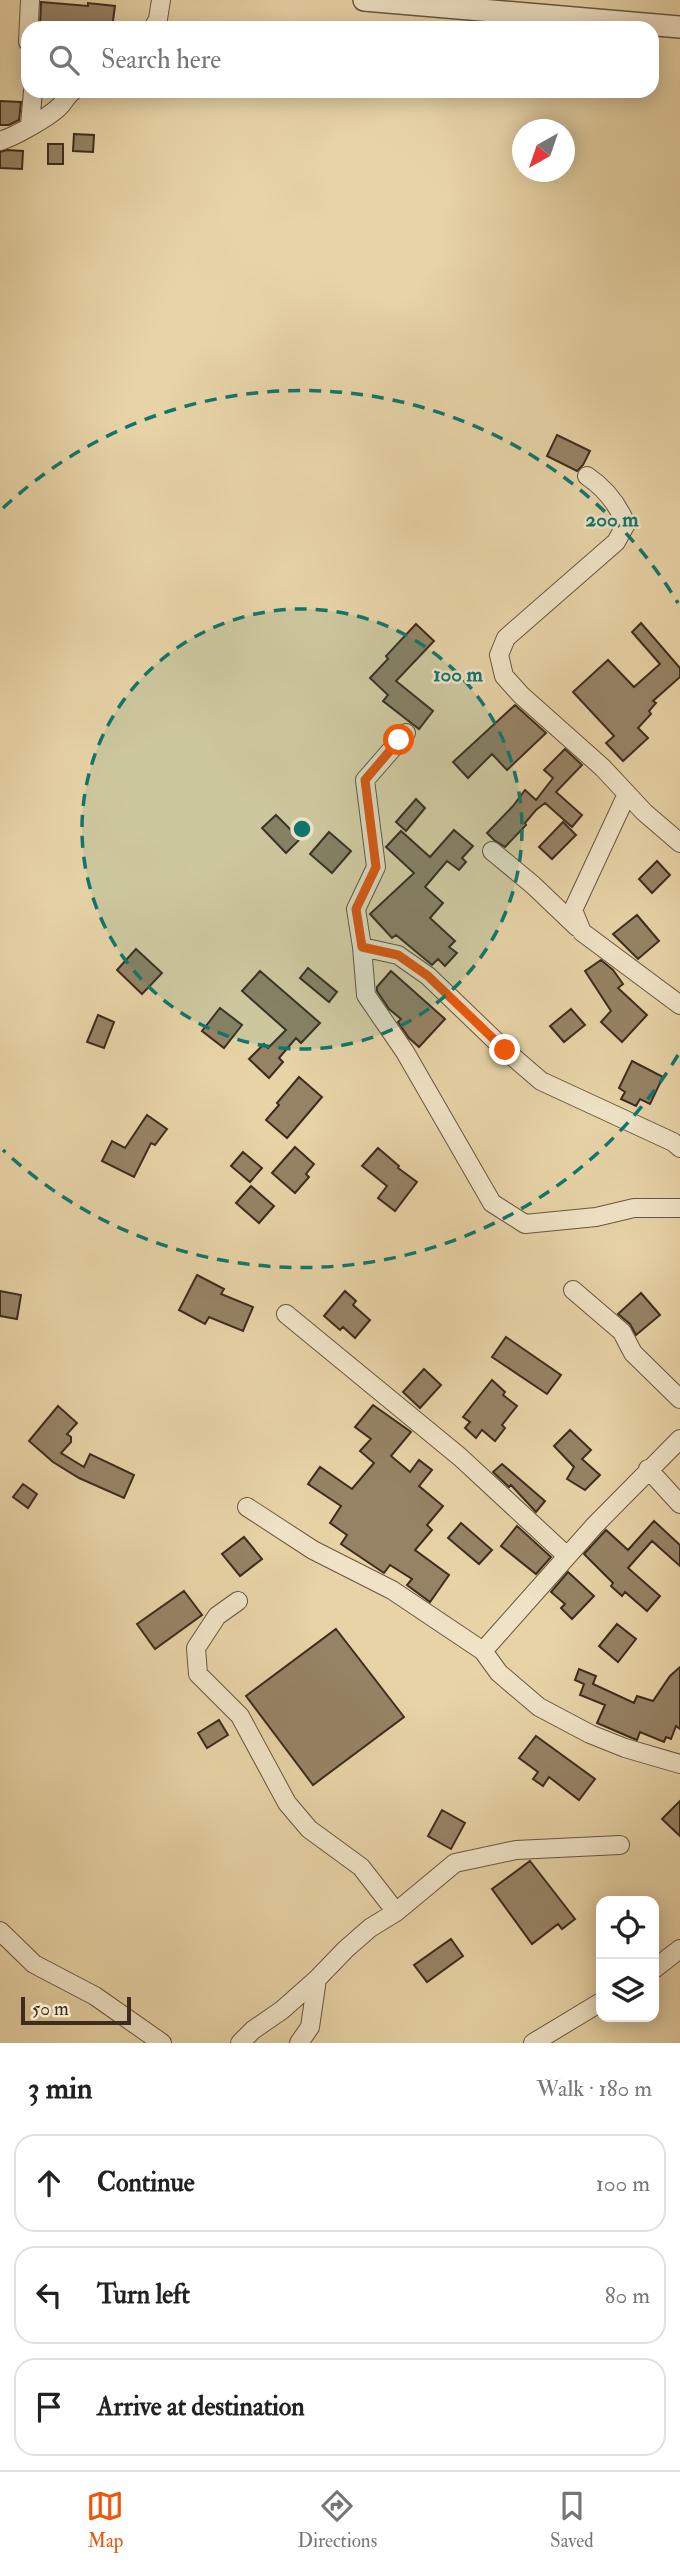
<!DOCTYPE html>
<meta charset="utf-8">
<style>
:root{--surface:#fff;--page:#f2f2f2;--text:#222;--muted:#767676;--line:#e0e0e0;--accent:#ea580c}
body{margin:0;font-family:"IM FELL Double Pica",serif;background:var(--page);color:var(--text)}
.controls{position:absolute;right:21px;bottom:21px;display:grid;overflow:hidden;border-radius:14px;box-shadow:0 4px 18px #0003}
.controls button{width:63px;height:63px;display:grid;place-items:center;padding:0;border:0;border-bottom:2px solid var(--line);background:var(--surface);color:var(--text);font:35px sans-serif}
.compass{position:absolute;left:512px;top:119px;width:63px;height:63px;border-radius:50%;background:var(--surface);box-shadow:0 4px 18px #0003;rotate:220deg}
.scale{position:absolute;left:21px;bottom:18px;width:110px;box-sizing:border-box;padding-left:7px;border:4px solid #3e2c1e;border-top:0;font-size:19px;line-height:24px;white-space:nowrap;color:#3e2c1e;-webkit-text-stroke:5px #efe2c5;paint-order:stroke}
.stop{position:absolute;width:21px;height:21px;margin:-16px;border:5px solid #ea580c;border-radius:50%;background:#fff}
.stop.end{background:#ea580c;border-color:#fff;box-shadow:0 2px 7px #0008}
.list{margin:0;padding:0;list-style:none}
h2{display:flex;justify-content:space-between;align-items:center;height:91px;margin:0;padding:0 28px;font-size:30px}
h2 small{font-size:23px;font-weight:400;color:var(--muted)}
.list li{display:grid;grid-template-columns:46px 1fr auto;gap:21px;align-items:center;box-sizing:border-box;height:98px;margin:0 14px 14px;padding:0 14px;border:2px solid var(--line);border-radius:21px}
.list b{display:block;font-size:26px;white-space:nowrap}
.list em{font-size:23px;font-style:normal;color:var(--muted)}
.icon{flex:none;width:38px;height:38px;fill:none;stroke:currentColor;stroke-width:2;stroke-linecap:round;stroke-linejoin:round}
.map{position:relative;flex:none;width:680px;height:2043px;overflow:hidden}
.search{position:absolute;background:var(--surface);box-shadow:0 4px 18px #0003;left:21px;right:21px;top:21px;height:77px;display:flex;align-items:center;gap:18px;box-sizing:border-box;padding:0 24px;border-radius:21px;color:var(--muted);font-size:26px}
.sheet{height:427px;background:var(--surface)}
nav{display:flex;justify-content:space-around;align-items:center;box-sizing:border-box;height:98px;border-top:2px solid var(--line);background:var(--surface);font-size:19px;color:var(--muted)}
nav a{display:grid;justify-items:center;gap:4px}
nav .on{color:var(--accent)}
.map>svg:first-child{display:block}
</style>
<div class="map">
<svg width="680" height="2043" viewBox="0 0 680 2043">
<rect width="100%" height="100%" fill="#e7d3a6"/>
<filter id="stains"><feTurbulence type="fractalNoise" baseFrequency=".00286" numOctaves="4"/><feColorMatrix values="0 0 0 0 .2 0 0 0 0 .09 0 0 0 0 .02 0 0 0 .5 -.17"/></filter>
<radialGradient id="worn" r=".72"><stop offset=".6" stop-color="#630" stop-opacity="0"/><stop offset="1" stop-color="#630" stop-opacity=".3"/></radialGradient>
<!-- building -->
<path fill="#968365" stroke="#3e2c1e" stroke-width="2" d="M41,2L88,6V3L115,6L112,28H40Z
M0,101L21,102L19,120L9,125H0Z
M74,134L94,135L93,152L73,151Z
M48,144H63V164H48Z
M7,150L23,151L22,169L0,168V152Z
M557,435L590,451L583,465L577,471L547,456Z
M641,623L680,668V677L653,701L656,703L649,711L651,714L638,728L648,738L623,761L606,743L614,736L573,692L608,660L634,687L660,664L632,632Z
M416,624L434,641L396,681L433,711L419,729L383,701L388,695L370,678L388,659L386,656Z
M515,705L546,733L507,770L492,754L468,778L453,762Z
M565,749L582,765L556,792L582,815L572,827L545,803L536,810L525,823L526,825L505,847L494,840L487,833L513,806L525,790L536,800L553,778L544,770Z
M416,799L425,808L406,831L396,822Z
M276,815L300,839L286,853L262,828Z
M563,822L576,835L552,859L539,847Z
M454,830L473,846L462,858L466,862L459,870L447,861L425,887L443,903L430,918L455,941L449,947L457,953L445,966L438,959L432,965L396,935L392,938L370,914L414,873L386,847L401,831L430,857Z
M329,832L351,851L332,873L310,854Z
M657,861L670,875L652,893L639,879Z
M637,915L659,941L638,959L613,934Z
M136,949L162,973L142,994L117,970Z
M601,960L613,970L623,984L618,988L647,1015L622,1042L601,1022L611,1011L585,971Z
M308,968L337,992L329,1002L300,978Z
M260,971L320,1023L301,1043L296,1038L279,1058L283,1062L269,1078L249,1059L264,1044L268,1048L286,1030L242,991Z
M391,971L445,1019L419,1047L409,1038L398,1022L401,1019L389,1009L377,991V987Z
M220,1008L242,1025L224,1048L202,1031Z
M571,1009L585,1025L564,1042L550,1026Z
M98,1015L114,1022L104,1048L87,1042Z
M632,1061L663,1077L650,1104L640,1099L636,1106L621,1099L625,1092L619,1088Z
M299,1077L322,1097L287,1138L266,1120L279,1105L277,1103Z
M147,1115L167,1129L155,1145L151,1143L134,1177L102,1161L112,1141L125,1148Z
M295,1147L314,1164L306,1174L309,1177L295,1193L272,1173Z
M378,1148L399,1166L398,1168L417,1182L395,1211L378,1198L387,1186L362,1166Z
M243,1152L262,1168L250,1182L231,1166Z
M251,1186L274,1206L259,1223L236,1203Z
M197,1275L224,1289L221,1294L253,1307L243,1331L209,1317L205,1324L179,1310Z
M0,1291L21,1295L17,1319L0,1316Z
M345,1291L356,1301L353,1305L370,1320L355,1338L343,1327L340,1330L324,1316Z
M641,1293L660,1315L636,1335L630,1324L618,1314Z
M506,1337L561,1375L547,1394L492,1357Z
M424,1369L441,1385L420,1408L403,1392Z
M492,1380L505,1392L503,1395L517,1406L502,1425L505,1428L495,1441L482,1430L476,1438L465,1428L470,1422L463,1417Z
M373,1405L411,1432L391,1456L410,1472L419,1460L432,1470L419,1486L443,1506L427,1525L432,1530L415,1550L449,1575L430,1602L407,1585L412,1579L390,1565L384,1573L341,1544L347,1535L330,1523L341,1506L308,1484L320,1467L352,1489L374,1463L360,1451L371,1439L355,1427Z
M58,1406L77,1423L67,1434L71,1437V1442L61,1453L84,1467L90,1454L134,1475L124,1498L79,1478L53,1462L29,1441Z
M570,1430L591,1450L582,1459L600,1475L585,1490L567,1479L574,1467L554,1446Z
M502,1464L545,1501L536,1512L511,1485L509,1487L493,1472Z
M23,1484L37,1494L28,1508L13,1497Z
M654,1521L680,1545V1566L652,1541L628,1568L660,1596L647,1611L625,1592L622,1596L611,1586L613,1583L584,1554L606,1530L628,1550Z
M461,1523L492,1550L479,1564L448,1538Z
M517,1526L551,1557L536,1574L501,1546Z
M244,1537L262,1559L240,1576L222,1554Z
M568,1572L594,1596L572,1619L561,1608L565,1604L551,1592Z
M184,1591L202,1615L155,1649L137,1624Z
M617,1624L636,1639L618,1662L599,1646Z
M336,1629L404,1717L313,1785L246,1696Z
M680,1667V1729L676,1726L671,1739L666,1737L664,1742L640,1732L637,1740L632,1738L597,1723L605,1705L580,1695L584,1684L575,1680L579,1669L596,1676L593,1684L634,1703L637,1696L653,1701L670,1676Z
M219,1720L228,1735L207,1748L198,1733Z
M536,1736L595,1779L579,1800L549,1777L543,1786L533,1779L538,1772L519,1758Z
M680,1801V1836L662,1819Z
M442,1810L465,1823L451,1849L428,1836Z
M530,1861L575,1919L562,1929L558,1924L532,1944L492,1889Z
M451,1939L463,1956L427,1982L414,1965Z"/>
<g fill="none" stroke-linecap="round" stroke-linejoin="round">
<defs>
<path id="minor" d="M153,28L158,19L161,0
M28,42L30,0
M30,125L33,91
M0,141C14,137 47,118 58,108C64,103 66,96 73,91
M587,476C605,488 618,505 626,524L616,542L506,638L499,655L504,676L521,695L603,768L644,812L680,843
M406,733L365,780L376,867L356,909L362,947L398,955L428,976L505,1050L541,1081L673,1142L680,1148
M627,794L573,910L582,932L680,1005
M492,851L533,885L577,927
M362,947L366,995L405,1052L492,1203L525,1224L596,1217L634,1208H680
M573,1290L622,1332L633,1353L680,1399
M286,1314L460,1457L567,1556
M648,1469L680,1504
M247,1507L313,1550L392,1590L483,1651L499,1673L539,1707L590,1734L625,1748L680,1764
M238,1601L217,1616L196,1648L198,1674L240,1716L287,1803L309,1829L361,1867L396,1912
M483,1651L595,1525L680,1439
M0,1931L34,1964L95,1996L162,2043
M654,1969L680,1949
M240,2043L253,2030L282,2010L317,1979L346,1949L370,1928L396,1912L455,1863L516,1850L620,1845
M299,2043L310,2027L317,1979
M533,2043L601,2002"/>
<path id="tertiary" d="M364,0L680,27"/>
</defs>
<!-- minor casing -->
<use href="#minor" stroke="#685640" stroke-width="20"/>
<!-- tertiary casing -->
<use href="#tertiary" stroke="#685640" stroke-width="24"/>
<!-- minor -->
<use href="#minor" stroke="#efe2c5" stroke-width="18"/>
<!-- tertiary -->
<use href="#tertiary" stroke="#efe2c5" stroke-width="21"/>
</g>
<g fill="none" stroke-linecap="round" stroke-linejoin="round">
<!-- route -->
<path stroke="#ea580c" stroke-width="9" d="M399,740L365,780L376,867L356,909L362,947L398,955L428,976L505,1050"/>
</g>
<!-- distance rings -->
<circle cx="302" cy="829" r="220" fill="#0f766e" fill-opacity=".12"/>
<g fill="none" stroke="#0f766e" stroke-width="3.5" stroke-dasharray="12 9">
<circle cx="302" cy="829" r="220"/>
<path d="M678 1055A439 439 0 0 1 3 1150M3 508A439 439 0 0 1 678 603"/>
</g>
<circle cx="302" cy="829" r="10" fill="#0f766e" stroke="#efe2c5" stroke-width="3.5"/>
<g font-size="21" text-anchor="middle" font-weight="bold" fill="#0f766e" stroke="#efe2c5" stroke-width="5" stroke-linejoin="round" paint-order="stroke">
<text x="612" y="526">200 m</text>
<text x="458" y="681">100 m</text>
</g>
<rect width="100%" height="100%" filter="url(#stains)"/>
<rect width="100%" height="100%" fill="url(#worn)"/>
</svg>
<div class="controls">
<button><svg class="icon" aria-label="locate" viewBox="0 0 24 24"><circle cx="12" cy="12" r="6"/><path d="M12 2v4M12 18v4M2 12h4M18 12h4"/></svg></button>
<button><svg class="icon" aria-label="layers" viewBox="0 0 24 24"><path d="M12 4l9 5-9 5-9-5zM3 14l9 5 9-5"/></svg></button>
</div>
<svg class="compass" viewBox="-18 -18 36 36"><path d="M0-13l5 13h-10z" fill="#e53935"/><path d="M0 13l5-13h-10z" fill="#767676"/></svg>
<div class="scale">50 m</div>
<div class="stop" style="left:399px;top:740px"></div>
<div class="stop end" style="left:505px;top:1050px"></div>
<div class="search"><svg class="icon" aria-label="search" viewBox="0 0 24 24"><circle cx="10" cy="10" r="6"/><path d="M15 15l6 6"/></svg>Search here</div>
</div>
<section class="sheet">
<h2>3 min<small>Walk · 180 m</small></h2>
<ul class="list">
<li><svg class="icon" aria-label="ahead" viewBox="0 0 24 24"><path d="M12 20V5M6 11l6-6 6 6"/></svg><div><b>Continue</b></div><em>100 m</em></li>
<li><svg class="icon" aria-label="left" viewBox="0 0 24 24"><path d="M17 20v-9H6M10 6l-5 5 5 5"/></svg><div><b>Turn left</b></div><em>80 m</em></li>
<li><svg class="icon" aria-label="arrive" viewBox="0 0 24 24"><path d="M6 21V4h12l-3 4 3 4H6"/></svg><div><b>Arrive at destination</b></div></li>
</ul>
</section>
<nav>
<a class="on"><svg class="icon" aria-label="map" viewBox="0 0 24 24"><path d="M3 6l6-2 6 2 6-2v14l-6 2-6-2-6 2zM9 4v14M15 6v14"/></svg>Map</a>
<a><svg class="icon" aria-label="directions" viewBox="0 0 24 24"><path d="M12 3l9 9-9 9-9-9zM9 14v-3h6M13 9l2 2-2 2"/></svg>Directions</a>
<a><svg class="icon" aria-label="saved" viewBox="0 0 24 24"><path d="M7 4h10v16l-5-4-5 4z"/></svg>Saved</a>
</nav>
